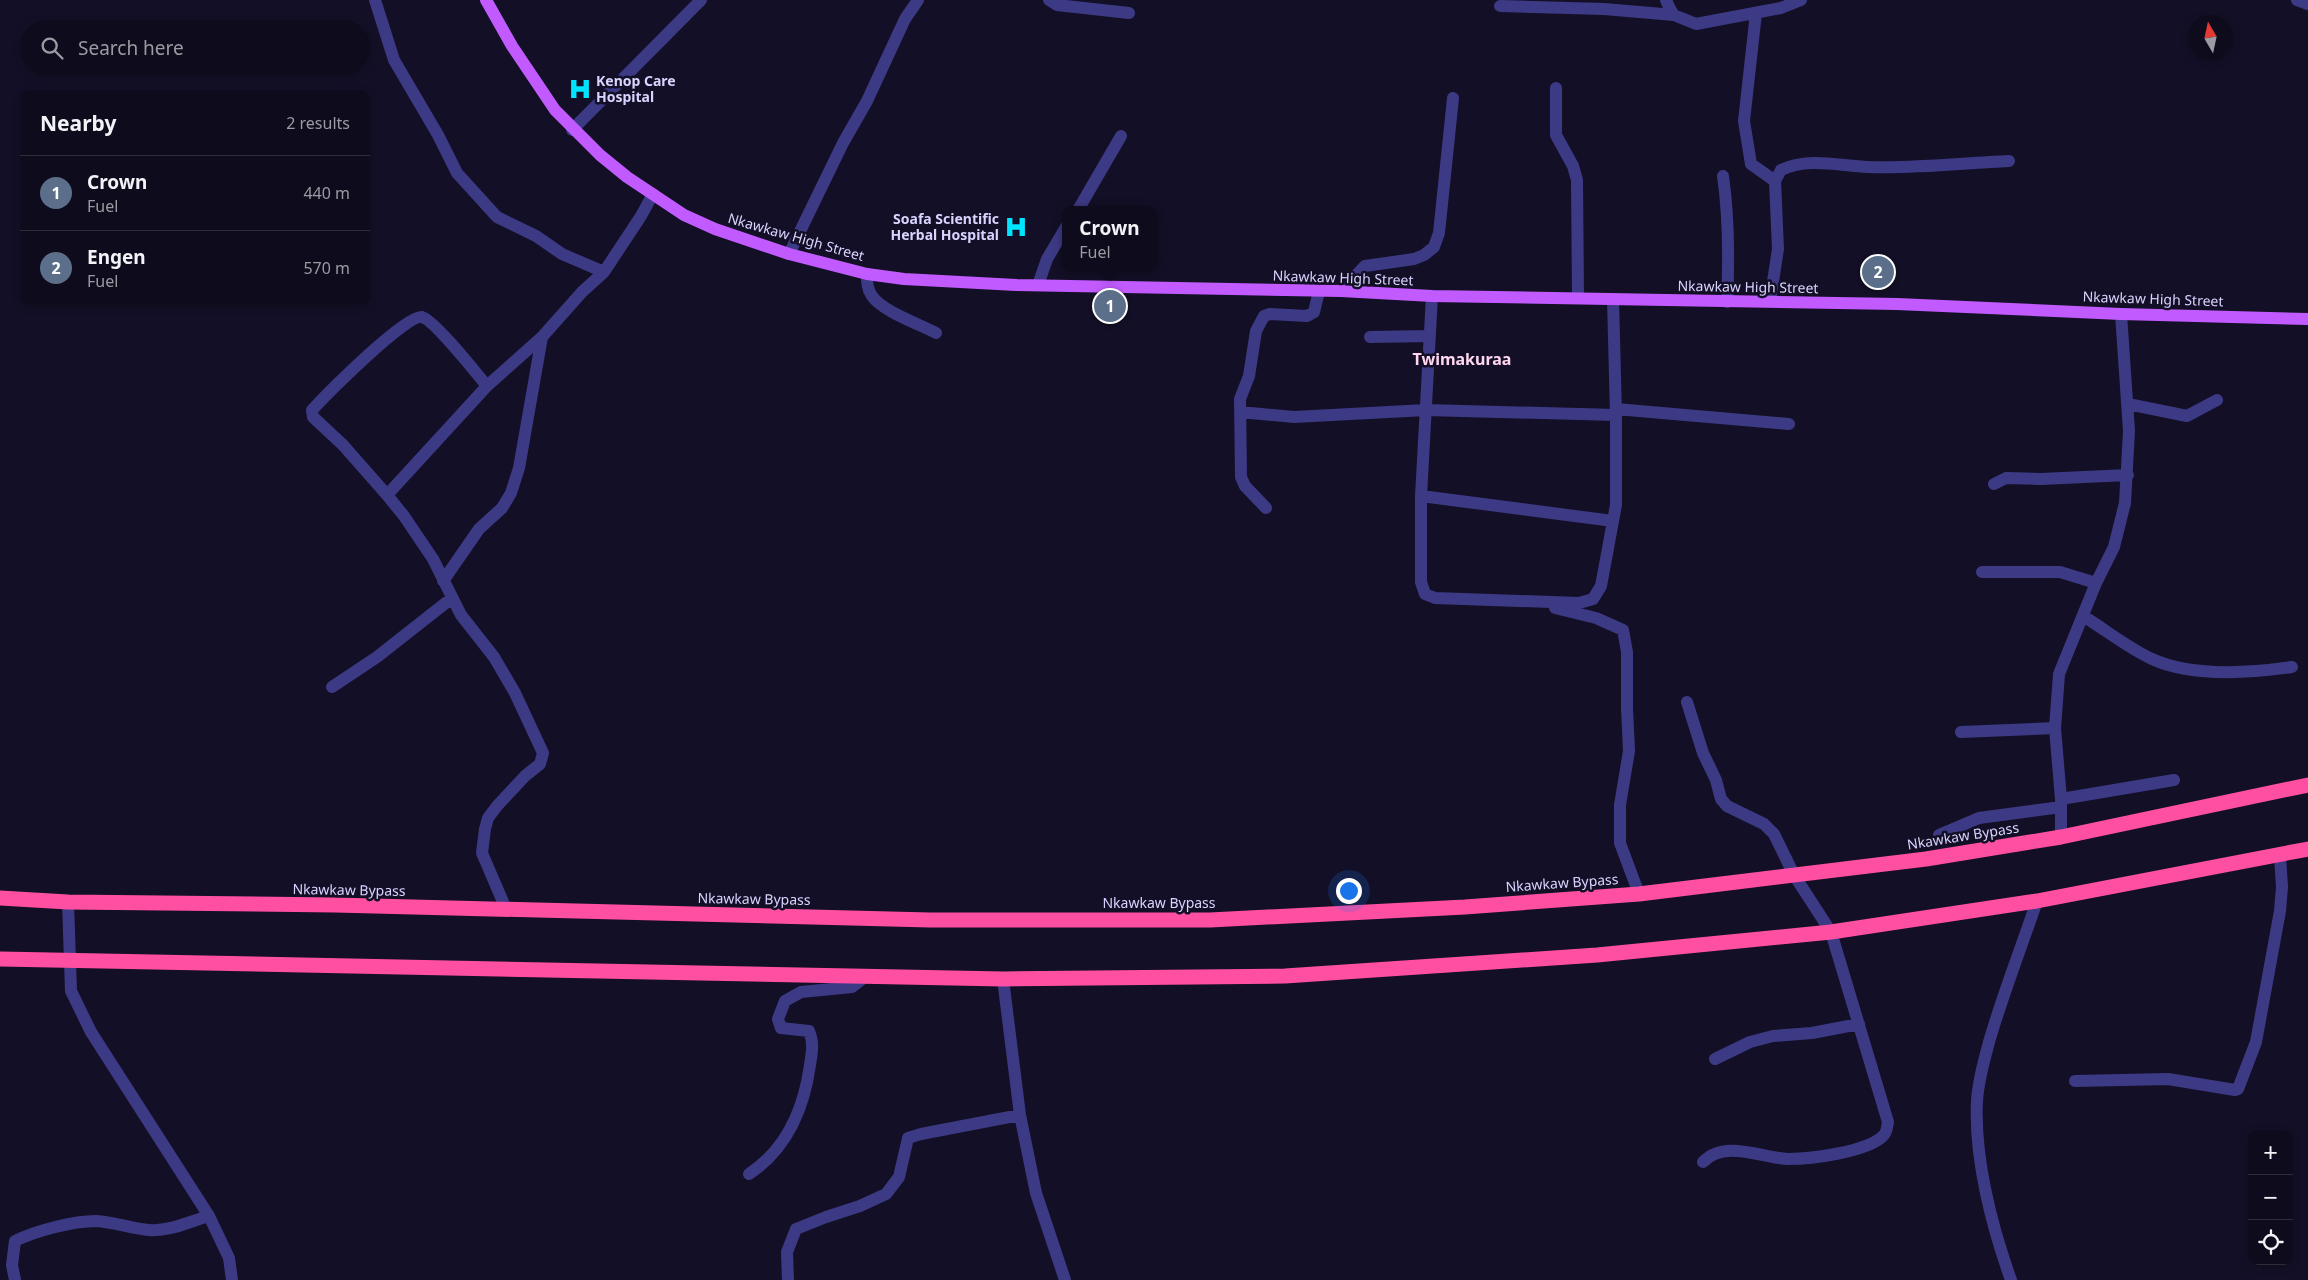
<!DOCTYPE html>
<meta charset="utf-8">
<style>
:root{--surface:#0e0b1c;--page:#1c1929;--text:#f1f3f6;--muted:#9b9ba3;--line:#2e2b3b;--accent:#00e5ff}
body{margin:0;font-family:"Noto Sans",sans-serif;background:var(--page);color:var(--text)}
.controls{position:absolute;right:15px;bottom:15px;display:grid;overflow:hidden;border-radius:10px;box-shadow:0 2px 8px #0003}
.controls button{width:45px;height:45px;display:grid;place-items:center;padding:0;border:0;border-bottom:1px solid var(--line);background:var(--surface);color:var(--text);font:25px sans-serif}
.compass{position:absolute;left:2188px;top:15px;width:45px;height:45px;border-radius:50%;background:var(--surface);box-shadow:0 2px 8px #0003;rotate:351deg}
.you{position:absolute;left:1348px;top:890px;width:18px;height:18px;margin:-12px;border:4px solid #fff;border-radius:50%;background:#1a73e8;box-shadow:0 0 0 8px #1a73e833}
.badge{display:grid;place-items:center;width:32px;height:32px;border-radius:50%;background:var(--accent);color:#fff;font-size:16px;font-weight:700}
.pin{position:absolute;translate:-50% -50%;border:2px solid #fff;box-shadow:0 1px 5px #0006}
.popup{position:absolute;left:1062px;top:206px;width:95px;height:65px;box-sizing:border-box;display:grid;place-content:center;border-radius:10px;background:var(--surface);filter:drop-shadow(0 1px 4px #0005);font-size:16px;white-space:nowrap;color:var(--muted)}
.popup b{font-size:19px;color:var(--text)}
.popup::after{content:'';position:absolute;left:50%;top:100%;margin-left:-10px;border:10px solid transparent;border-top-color:var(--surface)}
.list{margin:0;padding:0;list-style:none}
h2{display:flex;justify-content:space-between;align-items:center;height:65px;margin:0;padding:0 20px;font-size:21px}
h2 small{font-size:16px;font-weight:400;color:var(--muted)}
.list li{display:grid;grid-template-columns:32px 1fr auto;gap:15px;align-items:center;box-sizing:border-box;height:75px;padding:0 20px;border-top:1px solid var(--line)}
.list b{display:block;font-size:19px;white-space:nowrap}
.list p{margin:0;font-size:16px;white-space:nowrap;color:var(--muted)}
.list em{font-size:16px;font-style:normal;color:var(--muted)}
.icon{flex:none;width:28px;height:28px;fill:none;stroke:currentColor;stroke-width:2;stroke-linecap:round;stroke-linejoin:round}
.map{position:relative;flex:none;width:2308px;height:1280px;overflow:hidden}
.search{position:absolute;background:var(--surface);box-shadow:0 2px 8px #0003;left:20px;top:20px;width:350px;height:55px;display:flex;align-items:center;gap:12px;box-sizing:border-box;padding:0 18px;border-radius:28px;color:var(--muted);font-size:19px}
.panel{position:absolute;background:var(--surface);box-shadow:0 2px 8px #0003;left:20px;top:90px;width:350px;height:215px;border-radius:10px}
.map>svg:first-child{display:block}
</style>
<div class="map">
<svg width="2308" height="1280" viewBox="0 0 2308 1280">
<rect width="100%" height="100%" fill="#130f26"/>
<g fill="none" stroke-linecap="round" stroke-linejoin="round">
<!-- minor -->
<path stroke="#3d3a85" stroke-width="12" d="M375,0L394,60L438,135L457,173L497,217L536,236L562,254L604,272
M1049,0L1057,5L1129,13
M1666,0L1670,9L1674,15L1696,24L1781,8L1801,0
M2297,0L2308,4
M1500,6L1604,9L1674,15
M1756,13L1744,121L1751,164L1775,181
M1556,88V135L1573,166L1577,180L1578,298
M572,130L701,0
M1723,176C1729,218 1729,260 1727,302
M1078,210L1121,136
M789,254L843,143L867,101L905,19L918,0
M867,274C867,282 867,289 872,296C882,311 919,324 936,333
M1038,285L1047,259L1066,227
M1341,291L1365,266L1414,259L1424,255L1434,247L1439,233L1453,98
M1432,296L1421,496V582L1425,594L1435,598L1579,603L1593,599L1601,586L1616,505V415L1613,299
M1770,301L1778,249L1775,181L1781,170C1809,157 1839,166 1868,167C1914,169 1963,163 2009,161
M1370,337L1430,336
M2128,404L2187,416L2217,400
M1616,409L1789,424
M1240,412L1294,417L1426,410L1616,415
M1994,484L2006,478L2041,479L2128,475
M387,495L343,445L313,417L312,410C326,395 406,314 422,317C434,320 477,374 487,386
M1421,496L1613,521
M1266,508L1245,486L1241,477L1240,399L1249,376L1256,331L1264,316L1270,314L1307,316L1314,312L1319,291
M1982,572H2060L2096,583
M443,581L479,529L502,508L511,493L519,468L542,337
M1555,608L1596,618L1623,630L1627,652V708L1629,751L1620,805V843L1639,894
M2083,616C2106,630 2128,648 2152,659C2191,677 2250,673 2292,667
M332,687L377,657L452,598
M1687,702L1703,753L1716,780L1721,799L1727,806L1764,824L1774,834L1794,875L1831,932L1888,1122C1887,1127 1887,1133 1883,1136C1867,1152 1811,1159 1788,1159C1762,1158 1725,1139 1703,1162
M1961,732L2055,728
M2061,799L2174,780
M1939,835L1979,818L2061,807
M2061,837V799L2055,728L2059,674L2096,583L2114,547L2125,503L2129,431L2121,314
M68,902L71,991L91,1032L209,1216L229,1258L232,1280
M506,909L482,853L485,829L488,818L497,806L525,776L540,764L543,753L515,693L494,657L461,615L433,559L404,516L387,495L487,386L542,337L582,292L604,272L641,216L653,194
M1003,979L1020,1115L1036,1193L1065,1280
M1715,1059L1750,1042L1773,1036L1812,1033L1859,1024
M2075,1081L2168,1079L2235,1090L2238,1089L2256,1042L2280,911L2282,887L2280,856
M749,1174C787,1149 804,1108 810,1065C812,1052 814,1043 809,1031L781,1028L778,1019L785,1001L801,992L852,987L866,976
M15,1280L12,1265L15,1241C35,1231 73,1221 96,1221C115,1222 132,1229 149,1230C168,1232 191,1221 209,1216
M788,1280L787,1252L796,1229L826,1217L860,1206L886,1194L899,1177L908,1138L921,1134L1020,1115
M2011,1280C1992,1227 1974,1158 1977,1101C1978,1081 1984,1061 1989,1042C2003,994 2021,948 2037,901"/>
<!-- major -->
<path stroke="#c25bff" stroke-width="12" d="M486,0L512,46L555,110L600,155L627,177L684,215L715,229L789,254L867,274L904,279L1016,285L1341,291L1432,296L1897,304L2121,314L2308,319"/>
<!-- highway -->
<path stroke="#ff4fa3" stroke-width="15" d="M0,898L68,902L335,905L930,920H1210L1465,907L1639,894L1926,859L2061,837L2308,785
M0,959L1003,979L1285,976L1597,955L1831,932L2037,901L2308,849"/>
</g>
<!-- icons -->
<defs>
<symbol id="hospital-bare" viewBox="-9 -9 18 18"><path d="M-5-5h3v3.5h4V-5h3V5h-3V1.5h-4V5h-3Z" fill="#00e5ff" stroke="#130f26" stroke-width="2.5" paint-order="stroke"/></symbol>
</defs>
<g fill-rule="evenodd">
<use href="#hospital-bare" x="564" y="73" width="32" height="32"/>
<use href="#hospital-bare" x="1000" y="211" width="32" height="32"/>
</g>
<g text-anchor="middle" stroke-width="5" stroke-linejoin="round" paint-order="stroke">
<!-- poi labels -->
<g font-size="14" font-weight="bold" fill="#d9d4ff" stroke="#130f26" text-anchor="start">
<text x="596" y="86">Kenop Care<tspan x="596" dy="16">Hospital</tspan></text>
<text x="999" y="224" text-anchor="end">Soafa Scientific<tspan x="999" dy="16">Herbal Hospital</tspan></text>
</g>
<!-- street labels -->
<g font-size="14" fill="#d9d4ff" stroke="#130f26">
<text transform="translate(796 237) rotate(16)" y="5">Nkawkaw High Street</text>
<text transform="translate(1343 278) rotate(2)" y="5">Nkawkaw High Street</text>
<text transform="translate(1748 287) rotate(1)" y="5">Nkawkaw High Street</text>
<text transform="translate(2153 299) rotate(2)" y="5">Nkawkaw High Street</text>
<text transform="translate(1963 836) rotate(-9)" y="5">Nkawkaw Bypass</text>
<text transform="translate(1562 883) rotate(-4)" y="5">Nkawkaw Bypass</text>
<text transform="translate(349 890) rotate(1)" y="5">Nkawkaw Bypass</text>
<text transform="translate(754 899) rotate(1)" y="5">Nkawkaw Bypass</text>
<text x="1159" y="908">Nkawkaw Bypass</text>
</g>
<!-- quarter labels -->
<g font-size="16" font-weight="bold" fill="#ffd6f0" stroke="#130f26">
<text x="1462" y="365">Twimakuraa</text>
</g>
</g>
</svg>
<div class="controls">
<button>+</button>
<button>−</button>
<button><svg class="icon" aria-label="locate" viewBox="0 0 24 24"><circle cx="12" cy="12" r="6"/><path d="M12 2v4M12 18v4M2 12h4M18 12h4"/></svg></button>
</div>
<svg class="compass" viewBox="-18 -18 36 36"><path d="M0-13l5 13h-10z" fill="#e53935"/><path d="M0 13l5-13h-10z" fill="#9b9ba3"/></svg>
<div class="you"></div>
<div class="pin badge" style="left:1110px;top:306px;background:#5c6f8a">1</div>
<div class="popup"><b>Crown</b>Fuel</div>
<div class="pin badge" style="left:1878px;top:272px;background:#5c6f8a">2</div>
<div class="search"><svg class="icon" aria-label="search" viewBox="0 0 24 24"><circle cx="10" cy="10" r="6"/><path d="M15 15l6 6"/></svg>Search here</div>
<section class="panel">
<h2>Nearby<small>2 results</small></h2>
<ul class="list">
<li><span class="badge" style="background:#5c6f8a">1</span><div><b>Crown</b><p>Fuel</p></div><em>440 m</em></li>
<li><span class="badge" style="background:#5c6f8a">2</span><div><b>Engen</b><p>Fuel</p></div><em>570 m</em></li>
</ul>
</section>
</div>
